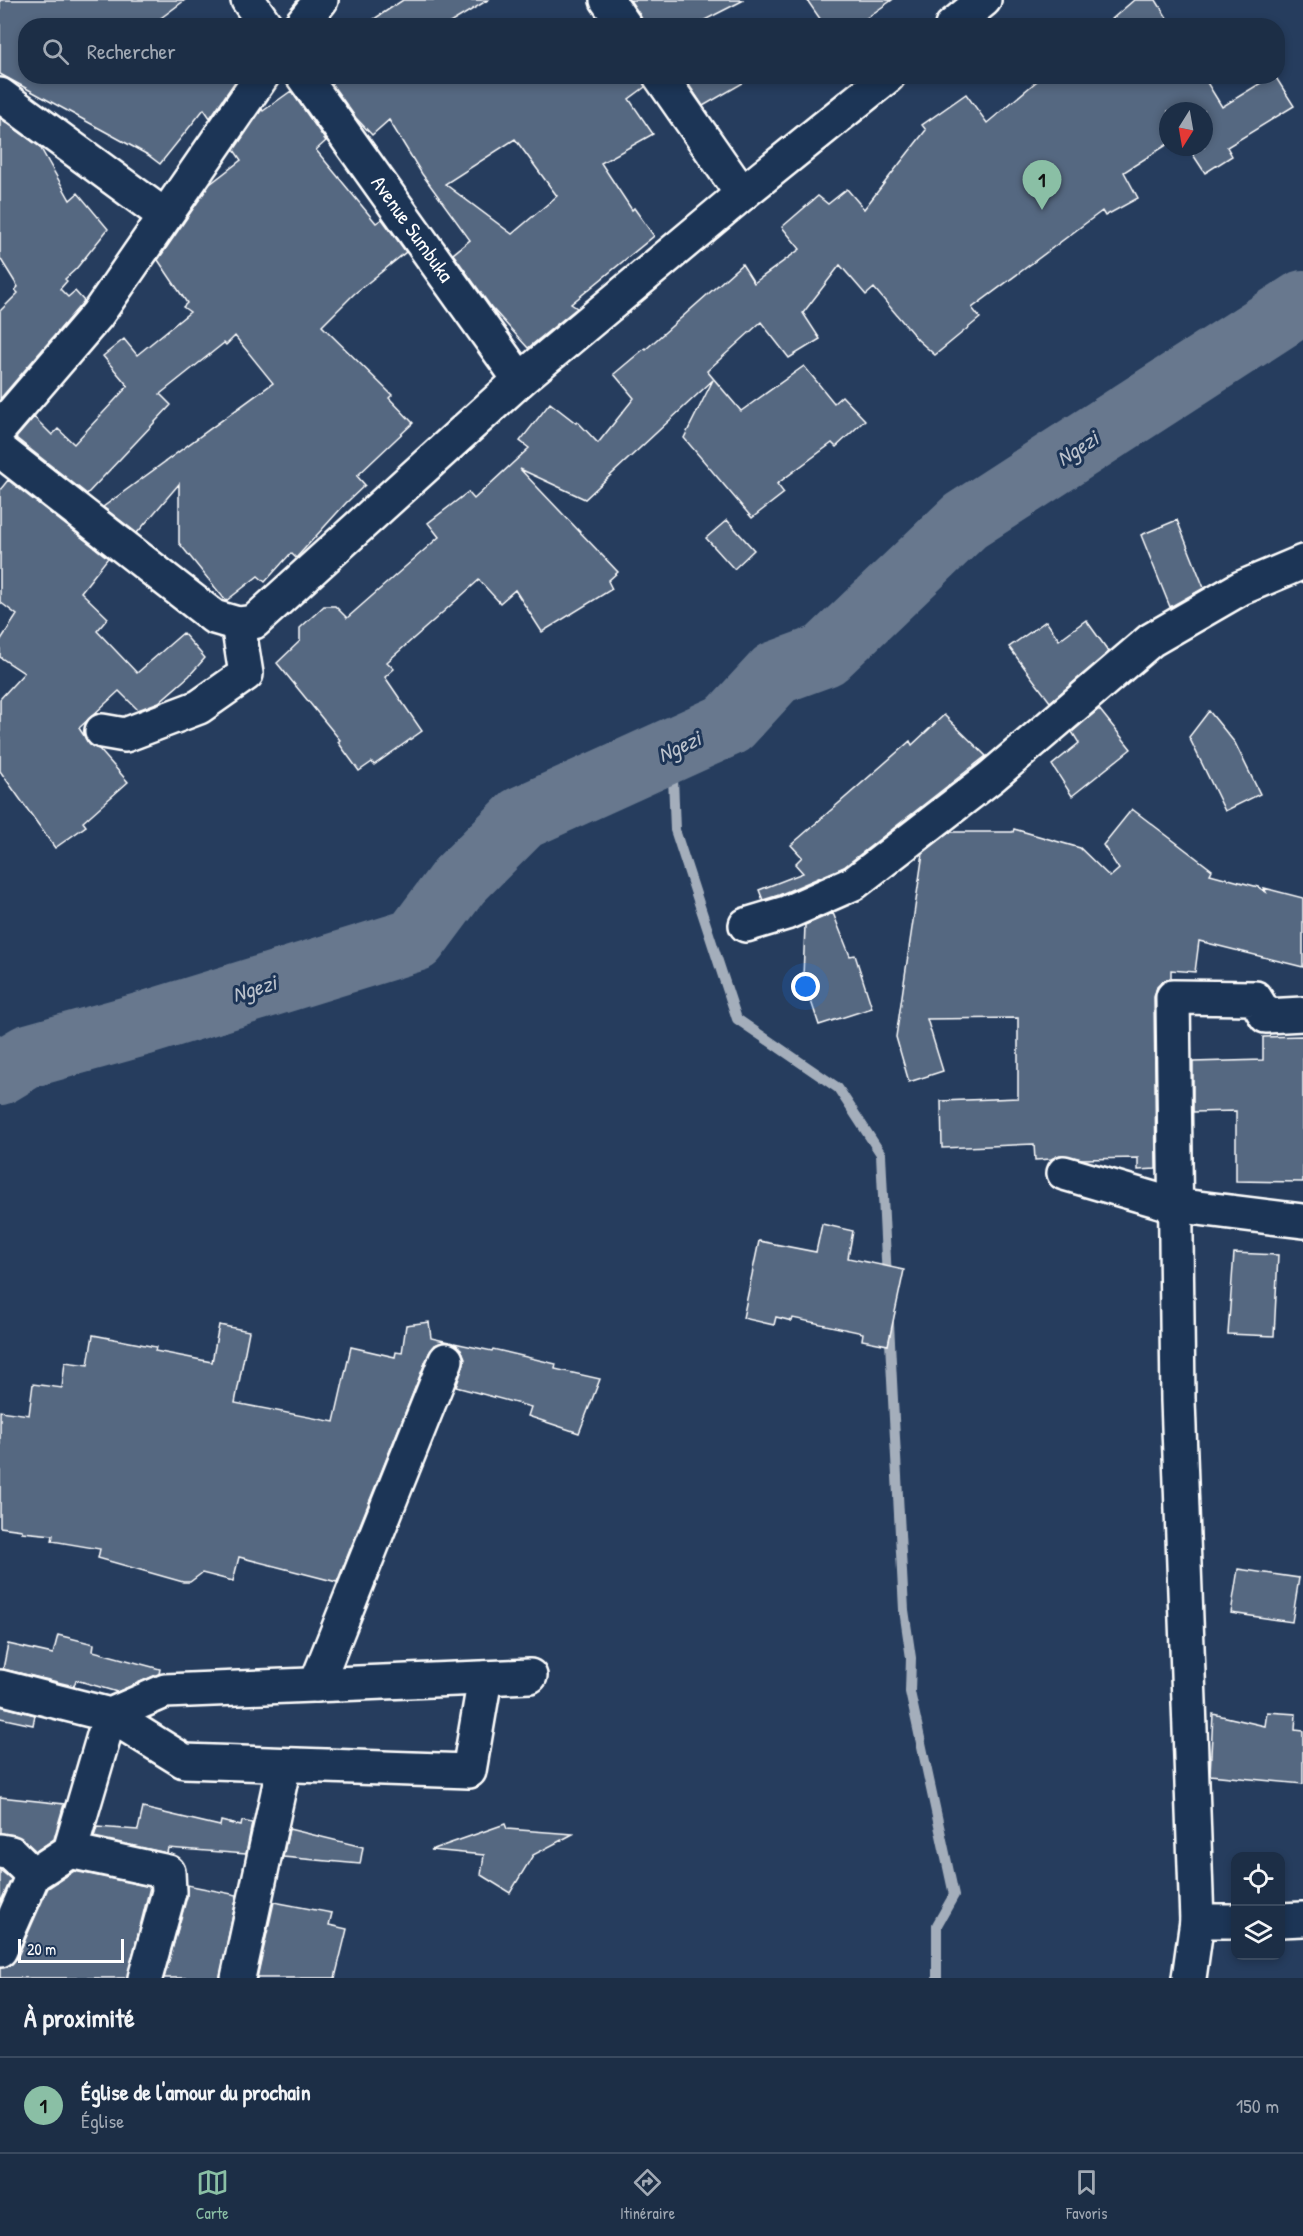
<!DOCTYPE html>
<html lang="fr">
<meta charset="utf-8">
<style>
:root{--surface:#1c2e46;--page:#25364d;--text:#f1f3f6;--muted:#a0a8b3;--line:#3a4a5f;--accent:#8abfa5}
body{margin:0;font-family:"Patrick Hand",sans-serif;background:var(--page);color:var(--text)}
.controls{position:absolute;right:18px;bottom:18px;display:grid;overflow:hidden;border-radius:12px;box-shadow:0 3px 9px #0003}
.controls button{width:54px;height:54px;display:grid;place-items:center;padding:0;border:0;border-bottom:2px solid var(--line);background:var(--surface);color:var(--text);font:30px sans-serif}
.compass{position:absolute;left:1159px;top:102px;width:54px;height:54px;border-radius:50%;background:var(--surface);box-shadow:0 3px 9px #0003;rotate:191deg}
.scale{position:absolute;left:18px;bottom:15px;width:106px;box-sizing:border-box;padding-left:6px;border:3px solid #fff;border-top:0;font-size:16px;line-height:21px;white-space:nowrap;color:#fff;-webkit-text-stroke:4px #1d3557;paint-order:stroke}
.you{position:absolute;left:806px;top:987px;width:21px;height:21px;margin:-15px;border:4px solid #fff;border-radius:50%;background:#1a73e8;box-shadow:0 0 0 9px #1a73e833}
.badge{display:grid;place-items:center;width:39px;height:39px;border-radius:50%;background:var(--accent);color:#111;font-size:20px;font-weight:700}
.pin{position:absolute;translate:-50% -50px;filter:drop-shadow(0 2px 3px #0008)}
.pin::after{content:'';position:absolute;top:32px;width:21px;height:18px;background:inherit;clip-path:polygon(0 0,100% 0,50% 100%)}
.list{margin:0;padding:0;list-style:none}
h2{display:flex;justify-content:space-between;align-items:center;height:78px;margin:0;padding:0 24px;font-size:26px}
h2 small{font-size:20px;font-weight:400;color:var(--muted)}
.list li{display:grid;grid-template-columns:39px 1fr auto;gap:18px;align-items:center;box-sizing:border-box;height:96px;padding:0 24px;border-top:2px solid var(--line)}
.list b{display:block;font-size:22px;white-space:nowrap}
.list p{margin:0;font-size:20px;white-space:nowrap;color:var(--muted)}
.list em{font-size:20px;font-style:normal;color:var(--muted)}
.icon{flex:none;width:33px;height:33px;fill:none;stroke:currentColor;stroke-width:2;stroke-linecap:round;stroke-linejoin:round}
.map{position:relative;flex:none;width:1303px;height:1978px;overflow:hidden}
.search{position:absolute;background:var(--surface);box-shadow:0 3px 9px #0003;left:18px;right:18px;top:18px;height:66px;display:flex;align-items:center;gap:15px;box-sizing:border-box;padding:0 21px;border-radius:24px;color:var(--muted);font-size:22px}
.sheet{height:174px;background:var(--surface)}
nav{display:flex;justify-content:space-around;align-items:center;box-sizing:border-box;height:84px;border-top:2px solid var(--line);background:var(--surface);font-size:16px;color:var(--muted)}
nav a{display:grid;justify-items:center;gap:3px}
nav .on{color:var(--accent)}
.map>svg:first-child{display:block}
</style>
<div class="map">
<svg width="1303" height="1978" viewBox="0 0 1303 1978">
<rect width="100%" height="100%" fill="#263d5e"/>
<filter id="ink" filterUnits="userSpaceOnUse"><feTurbulence type="fractalNoise" baseFrequency=".0167" numOctaves="2"/><feDisplacementMap in="SourceGraphic" scale="12" xChannelSelector="R" yChannelSelector="G"/><feConvolveMatrix kernelMatrix="1 2 1 2 8 2 1 2 1" color-interpolation-filters="sRGB"/></filter>
<g filter="url(#ink)">
<g fill="none" stroke-linecap="round" stroke-linejoin="round">
<!-- stream -->
<path stroke="#a4aebb" stroke-width="10" d="M672,750L675,830L737,1019L838,1088L881,1154L887,1280
M889,1323L904,1610L911,1658L910,1692L954,1895L937,1925V1978"/>
<!-- river -->
<path stroke="#67788e" stroke-width="64" d="M0,1073L28,1056L143,1024L415,940L459,881L522,818L729,724L776,673L825,655L965,521L1303,302"/>
</g>
<!-- building -->
<path fill="#556781" stroke="#fff" stroke-width="1.5" fill-rule="evenodd" d="M0,0H185L150,26H26V76H239L210,118L204,109L160,164L148,155L0,74Z
M403,0H488L445,26H375L371,21Z
M630,0H744L693,26H644L640,15Z
M807,0H892L855,26H825Z
M1134,0H1156L1172,26H1104Z
M326,76H641L645,87L629,99L653,134L601,163L632,210L634,208L654,236L571,304L577,308L528,348L491,307L453,254L470,240L422,174L389,120L372,135L356,118ZM515,139L557,196L512,234L445,184Z
M683,76H755L703,106Z
M1043,76H1203L1222,107L1272,76H1275L1294,106L1227,147L1232,156L1205,173L1188,147H1204V111H1168V144L1124,172L1138,198L1105,216L1102,211L972,308L980,318L935,355L918,340L874,288L866,295L840,265L803,313L820,339L789,358L761,322L707,371L741,411L804,366L834,403L842,396L865,420L836,447L832,443L777,484L784,493L752,518L684,438L713,380L585,499L520,469L618,572L608,581L612,589L542,632L515,590L500,603L479,580L387,662L394,669L385,677L422,731L374,765L372,762L359,771L338,742L340,740L277,663L300,641V628L324,606H335L347,618L439,537L428,523L468,492L474,499L529,448L520,441L550,403L576,423L577,421L598,443L634,398L614,374L645,348L646,349L742,264L754,283L800,249L782,227L818,196L828,204L847,189L864,209L926,130L922,125L966,94L987,123Z
M291,91L326,141L316,150L376,223L382,219L406,252L354,294L322,326L392,395L389,398L413,423L357,476L365,485L346,503L296,558L291,553L265,582L258,576L226,601L179,543V484L137,533L103,507L273,383L235,336L226,345L224,343L160,394L171,405L87,494L16,438L34,417L52,435L58,429L74,444L128,386L103,356L124,339L137,355L190,312L183,307L187,303L158,260L210,184L241,160L234,150L262,109L263,111Z
M0,118L40,147L70,200L78,193L108,229L76,269L65,279L67,281L60,289L68,297L75,291L84,301L0,399V311L18,293L15,290L18,287L0,258Z
M8,480L108,558L81,592L108,618L97,631L137,673L183,633L205,658L189,676L159,702L138,710L119,691L79,728L90,745L99,749L128,782L83,822L86,826L55,848L0,771V699L24,673L0,657V641L17,615L0,602V490Z
M727,520L754,550L734,569L706,538Z
M1177,520L1204,588L1170,607L1141,535Z
M1086,620L1109,652L1050,702L1009,647L1046,621L1059,640Z
M1099,709L1131,749L1072,796L1052,765L1079,743L1072,732Z
M1209,711L1235,743L1260,794L1225,811L1189,737Z
M944,715L986,756L844,867L779,895L763,900L759,890L803,873L795,864L802,857L791,845L910,741L912,745Z
M1132,809L1212,870L1210,874L1258,887L1266,892L1264,888L1303,898V967L1199,941L1195,972L1171,970V979L1163,981L1157,987L1154,997L1156,1169L1138,1170V1158L1082,1159L1060,1155L1051,1159L1035,1160L1034,1144L942,1148L941,1101L1018,1098V1018L927,1019L943,1071L909,1082L896,1037L923,853L950,832H1013L1014,829L1080,848L1110,877L1119,869L1103,845Z
M833,913L850,956L855,955L872,1008L819,1025L803,977L805,925Z
M1303,1036V1182L1236,1181V1111L1193,1112V1062L1263,1060V1037Z
M822,1224L853,1231L848,1258L904,1270L888,1345L862,1340L863,1333L793,1318L792,1321L776,1317L774,1325L743,1318L759,1241L816,1252Z
M1234,1253L1278,1255L1274,1336L1228,1334Z
M429,1322L431,1338L449,1342H443L435,1345L429,1353L337,1582L239,1557L233,1581L202,1573L190,1582H183L98,1558L100,1549L52,1541L53,1535L22,1532V1530L0,1527V1411L29,1415L33,1384L62,1388L65,1362L88,1365L93,1335L156,1347L155,1351L212,1362L219,1325L249,1331L235,1403L334,1422L351,1347L395,1357L396,1352L402,1353L406,1325Z
M454,1343L492,1351L493,1349L556,1364L555,1369L600,1379L579,1433L528,1416L531,1407L456,1387L463,1367L465,1358L461,1349Z
M1238,1569L1299,1578L1292,1622L1231,1613Z
M58,1635L94,1644L93,1651L160,1669L159,1674L117,1692L76,1680L74,1686L3,1669L8,1644L53,1654Z
M0,1706L35,1715L33,1725L0,1718Z
M1267,1712L1296,1714L1295,1730L1303,1731V1784L1210,1775L1213,1714L1265,1726Z
M0,1797L64,1804L54,1839L36,1851L24,1840L15,1835L0,1833Z
M143,1808L220,1826L221,1821L241,1826L242,1821L252,1823L246,1854L168,1848L167,1853L94,1837L97,1827L138,1830Z
M505,1824L507,1829L573,1834L533,1855L510,1893L481,1875L484,1855L431,1850Z
M289,1829L363,1847L360,1864L283,1857Z
M0,1870L11,1879L0,1903Z
M74,1871L150,1887L127,1978H0V1968L11,1965L17,1958L48,1888Z
M187,1885L237,1895L220,1978H164L187,1897Z
M274,1902L332,1913L329,1925L347,1929L335,1978H257Z"/>
<g fill="none" stroke-linecap="round" stroke-linejoin="round">
<defs>
<g id="minor">
<path d="M248,0L266,26"/>
<path d="M607,0L625,26"/>
<path d="M300,26L321,0"/>
<path d="M952,26L984,0"/>
<path id="s1" d="M303,76L520,380"/>
<path d="M660,76L742,194"/>
<path d="M0,95L165,216"/>
<path d="M0,428L97,315L262,76"/>
<path d="M0,450L214,617L238,624L254,622L520,380L742,194L888,76"/>
<path d="M102,731L125,735L199,707L246,674L238,624"/>
<path d="M746,925L786,913L854,883L991,777L1151,640L1241,588L1303,562"/>
<path d="M1064,1173L1174,1205L1303,1221"/>
<path d="M316,1685L446,1360"/>
<path d="M0,1687L110,1715L165,1691L530,1676"/>
<path d="M0,1851L11,1853L33,1875"/>
<path d="M70,1851L168,1872L169,1892L145,1978"/>
<path d="M1280,1920L1303,1919"/>
<path d="M1197,1921H1236"/>
<path d="M0,1950L33,1875L70,1851L110,1715L184,1761L469,1771L485,1678"/>
<path d="M238,1978L284,1765"/>
<path d="M1189,1978L1197,1921L1178,1400L1173,997L1255,998L1266,1016L1303,1014"/>
</g>
</defs>
<!-- minor casing -->
<use href="#minor" stroke="#fff" stroke-width="38"/>
<!-- minor -->
<use href="#minor" stroke="#1d3557" stroke-width="33"/>
</g>
</g>
<g text-anchor="middle" stroke-width="6" stroke-linejoin="round" paint-order="stroke">
<!-- street labels -->
<g font-size="21" fill="#fff" stroke="#1d3557">
<text dy="7" stroke="none"><textPath href="#s1" startOffset="188">Avenue Sumbuka</textPath></text>
</g>
<!-- water labels -->
<g font-size="22" font-style="italic" fill="#bbc2cc" stroke="#1d3557">
<text transform="translate(1077 448) rotate(-33)" y="8">Ngezi</text>
<text transform="translate(679 746) rotate(-25)" y="8">Ngezi</text>
<text transform="translate(254 988) rotate(-17)" y="8">Ngezi</text>
</g>
</g>
</svg>
<div class="controls">
<button><svg class="icon" aria-label="locate" viewBox="0 0 24 24"><circle cx="12" cy="12" r="6"/><path d="M12 2v4M12 18v4M2 12h4M18 12h4"/></svg></button>
<button><svg class="icon" aria-label="layers" viewBox="0 0 24 24"><path d="M12 4l9 5-9 5-9-5zM3 14l9 5 9-5"/></svg></button>
</div>
<svg class="compass" viewBox="-18 -18 36 36"><path d="M0-13l5 13h-10z" fill="#e53935"/><path d="M0 13l5-13h-10z" fill="#a0a8b3"/></svg>
<div class="scale">20 m</div>
<div class="you"></div>
<div class="pin badge" style="left:1042px;top:210px">1</div>
<div class="search"><svg class="icon" aria-label="search" viewBox="0 0 24 24"><circle cx="10" cy="10" r="6"/><path d="M15 15l6 6"/></svg>Rechercher</div>
</div>
<section class="sheet">
<h2>À proximité<small></small></h2>
<ul class="list">
<li><span class="badge">1</span><div><b>Église de l'amour du prochain</b><p>Église</p></div><em>150 m</em></li>
</ul>
</section>
<nav>
<a class="on"><svg class="icon" aria-label="map" viewBox="0 0 24 24"><path d="M3 6l6-2 6 2 6-2v14l-6 2-6-2-6 2zM9 4v14M15 6v14"/></svg>Carte</a>
<a><svg class="icon" aria-label="directions" viewBox="0 0 24 24"><path d="M12 3l9 9-9 9-9-9zM9 14v-3h6M13 9l2 2-2 2"/></svg>Itinéraire</a>
<a><svg class="icon" aria-label="saved" viewBox="0 0 24 24"><path d="M7 4h10v16l-5-4-5 4z"/></svg>Favoris</a>
</nav>
